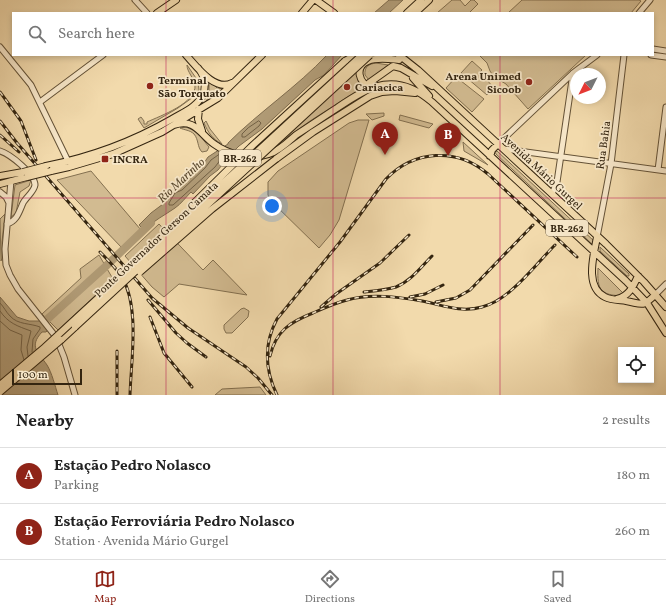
<!DOCTYPE html>
<meta charset="utf-8">
<style>
:root{--surface:#fff;--page:#f6f6f6;--text:#222;--muted:#767676;--line:#e0e0e0;--accent:#8f2418}
body{margin:0;font-family:Vollkorn,serif;background:var(--page);color:var(--text)}
.controls{position:absolute;right:12px;bottom:12px;display:grid;overflow:hidden;border-radius:0px;box-shadow:0 2px 6px #0003}
.controls button{width:36px;height:36px;display:grid;place-items:center;padding:0;border:0;border-bottom:1px solid var(--line);background:var(--surface);color:var(--text);font:20px sans-serif}
.compass{position:absolute;left:570px;top:68px;width:36px;height:36px;border-radius:50%;background:var(--surface);box-shadow:0 2px 6px #0003;rotate:228deg}
.scale{position:absolute;left:12px;bottom:10px;width:70px;box-sizing:border-box;padding-left:4px;border:2px solid #342510;border-top:0;font-size:11px;line-height:14px;white-space:nowrap;color:#342510;-webkit-text-stroke:3px #f7e7c9;paint-order:stroke}
.you{position:absolute;left:272px;top:206px;width:14px;height:14px;margin:-10px;border:3px solid #fff;border-radius:50%;background:#1a73e8;box-shadow:0 0 0 6px #1a73e833}
.badge{display:grid;place-items:center;width:26px;height:26px;border-radius:50%;background:var(--accent);color:#fff;font-size:13px;font-weight:700}
.pin{position:absolute;translate:-50% -33px;filter:drop-shadow(0 1px 2px #0008)}
.pin::after{content:'';position:absolute;top:21px;width:14px;height:12px;background:inherit;clip-path:polygon(0 0,100% 0,50% 100%)}
.list{margin:0;padding:0;list-style:none}
h2{display:flex;justify-content:space-between;align-items:center;height:52px;margin:0;padding:0 16px;font-size:17px}
h2 small{font-size:13px;font-weight:400;color:var(--muted)}
.list li{display:grid;grid-template-columns:26px 1fr auto;gap:12px;align-items:center;box-sizing:border-box;height:56px;padding:0 16px;border-top:1px solid var(--line)}
.list b{display:block;font-size:15px;white-space:nowrap}
.list p{margin:0;font-size:13px;white-space:nowrap;color:var(--muted)}
.list em{font-size:13px;font-style:normal;color:var(--muted)}
.icon{flex:none;width:22px;height:22px;fill:none;stroke:currentColor;stroke-width:2;stroke-linecap:round;stroke-linejoin:round}
.map{position:relative;flex:none;width:666px;height:395px;overflow:hidden}
.search{position:absolute;background:var(--surface);box-shadow:0 2px 6px #0003;left:12px;right:12px;top:12px;height:44px;display:flex;align-items:center;gap:10px;box-sizing:border-box;padding:0 14px;border-radius:0px;color:var(--muted);font-size:15px}
.sheet{height:164px;background:var(--surface)}
nav{display:flex;justify-content:space-around;align-items:center;box-sizing:border-box;height:56px;border-top:1px solid var(--line);background:var(--surface);font-size:11px;color:var(--muted)}
nav a{display:grid;justify-items:center;gap:2px}
nav .on{color:var(--accent)}
.map>svg:first-child{display:block}
</style>
<div class="map">
<svg width="666" height="395" viewBox="0 0 666 395">
<rect width="100%" height="100%" fill="#f2daac"/>
<filter id="stains"><feTurbulence type="fractalNoise" baseFrequency=".005" numOctaves="4"/><feColorMatrix values="0 0 0 0 .2 0 0 0 0 .09 0 0 0 0 .02 0 0 0 .5 -.17"/></filter>
<radialGradient id="worn" r=".72"><stop offset=".6" stop-color="#630" stop-opacity="0"/><stop offset="1" stop-color="#630" stop-opacity=".3"/></radialGradient>
<!-- green -->
<path fill="#d2bb91" stroke="#837050" d="M452,0H460L465,6L471,0H474L478,4L469,13H437Z
M522,0H639L641,1L631,13H508Z
M479,55H586L528,109L506,84L494,77L490,71L487,63Z
M472,61L482,70L480,72L493,87L487,95L461,73Z
M376,63L388,65L369,80L365,75C364,67 369,64 376,63Z
M187,65L198,81L199,90L196,95L178,108L144,128L138,119L141,117L144,121V124H147V122C160,116 197,103 195,85C194,78 187,72 187,65Z
M357,70L358,79L363,87L310,121L274,147Z
M456,77L484,99L472,112L446,88Z
M209,80L217,88L224,89L206,103L209,93Z
M384,113V116L372,120L366,114Z
M400,115L433,124L429,128L399,120Z
M358,120H369L339,220L330,235L319,248L271,201L268,195V182L278,171L349,123Z
M206,121L210,129L222,144C212,139 208,132 204,123Z
M186,127L197,132L209,147L207,151L202,152C197,147 199,140 194,134C190,130 184,130 180,128Z
M463,142L488,165L464,151Z
M497,151L594,241V246L496,154L495,152Z
M91,171L141,230L122,248L57,180Z
M31,180L29,186L20,192L16,213L11,217L15,185Z
M5,214L2,242V258L1,261L0,219Z
M159,224L203,270L213,260L247,295L179,284L164,297L152,287L125,256Z
M600,247L629,274V276H627L600,251Z
M99,255L113,279L58,330L42,314L81,278L80,269Z
M598,268L624,294L623,296C600,295 597,290 598,268Z
M244,308L249,311L248,317L232,333H226L224,329V325L241,309Z
M260,387L266,395H215L222,389Z"/>
<!-- water -->
<path fill="#b19c77" stroke="#7f6c4e" d="M389,0H403L389,13H374Z
M327,55H342L324,75L315,80L262,129L239,146L229,156L218,170L210,176L193,194L191,192C186,197 181,204 175,208C165,215 153,221 144,230L139,225L151,213L163,204L171,191L179,186L181,183L202,166L208,157L228,144V143C259,112 297,87 327,55Z
M0,297L17,317L29,321H42L49,329L46,332H42C28,347 39,353 47,365C52,373 55,386 58,395H0Z"/>
<g fill="none" stroke-linecap="round" stroke-linejoin="round">
<!-- shore -->
<path stroke="#726044" stroke-width="1" d="M259,121L261,123L259,126L245,137H242V134L248,128Z
M221,153L211,160L205,168L182,190L175,193L169,203V205H173L215,167L224,155
M0,303C4,307 6,312 10,316C18,325 30,323 40,327V329L33,339L32,352
M0,311C8,323 17,326 31,331L27,347L28,356
M0,321L10,330L22,335L21,350L24,360"/>
<!-- river -->
<path stroke="#b19c77" stroke-width="8" d="M43,323L105,267L151,223"/>
<defs>
<path id="minor" d="M135,0L147,13
M639,13L650,0
M0,47L31,85L68,161
M653,49L666,51
M651,55L666,57
M40,102L103,55
M498,144L573,73L597,55
M504,149L666,171
M0,151C10,154 35,174 35,185C34,192 26,197 23,203C19,212 17,221 7,224
M658,170L666,107
M11,181L5,249L6,265L10,275L18,289L56,337L64,357L75,395
M0,192L6,197L9,203
M552,194L557,182L573,73
M597,237L611,164L624,55
M656,294L666,284"/>
<path id="major" d="M316,0L334,13
M157,13L176,0
M302,13L313,0
M407,13L421,0
M415,13L429,0
M186,55C197,67 215,92 232,83
M399,55L418,70L606,244L644,282L666,307
M345,61L355,55
M198,68C206,77 206,86 203,96
M413,78L429,96
M369,86V83L393,66L401,68L432,86
M371,87C359,84 354,67 368,61C377,57 389,59 399,60
M199,109L198,119L202,131
M174,125C195,118 200,134 214,144C229,155 251,160 269,154C279,151 288,142 296,135C310,126 323,117 337,108C371,85 396,71 432,102L626,281L647,303L666,333
M490,156L492,150L498,144
M276,159L313,132L370,96L382,92L395,91L415,93
M46,166C91,157 132,142 172,119C184,112 199,106 204,92
M51,171L69,167L113,154L162,132L218,98L262,55
M0,176L23,172
M0,184L27,177
M597,237C594,254 584,287 605,297C611,300 619,300 626,301C643,304 642,308 656,294
M617,299C629,296 633,287 638,276
M61,340L75,327"/>
</defs>
<!-- minor casing -->
<use href="#minor" stroke="#645237" stroke-width="7"/>
<!-- major casing -->
<use href="#major" stroke="#342510" stroke-width="8"/>
<!-- minor -->
<use href="#minor" stroke="#f7e7c9" stroke-width="5"/>
<!-- major -->
<use href="#major" stroke="#f2daac" stroke-width="6"/>
<defs>
<path id="rail" d="M0,92L21,121L36,160
M0,121L17,143L152,298L188,328L246,367L258,378L272,395
M0,135L19,152
M100,252C108,260 116,268 122,277C140,308 131,360 130,395
M364,292C374,291 386,290 396,287C411,281 421,267 432,256
M410,297L425,294L443,285
M148,300L176,333L187,343L206,357
M436,302L456,298L470,290L533,225
M321,307L336,294L380,263L409,235
M150,317L164,353L192,387
M117,351V395
M270,356C276,331 290,322 313,313C324,308 335,303 347,300C371,293 398,297 422,301C442,305 461,313 482,307C510,300 535,265 555,245
M277,395C265,370 263,345 277,319L340,242L386,179C414,150 457,147 488,174L577,257"/>
</defs>
<!-- rail casing -->
<use href="#rail" stroke="#342510" stroke-width="3"/>
<!-- rail -->
<use href="#rail" stroke="#f7e7c9" stroke-width="1.5" stroke-dasharray="4.5" stroke-linecap="butt"/>
<defs>
<path id="major-bridge" d="M23,172L46,166
M27,177L51,171
M192,205L251,147L345,61
M140,272L212,209L276,159
M75,327L370,55
M0,385L45,347L362,55
M0,392L61,340"/>
</defs>
<!-- major-bridge casing -->
<use href="#major-bridge" stroke="#342510" stroke-width="8" stroke-linecap="butt"/>
<!-- major-bridge -->
<use href="#major-bridge" stroke="#f2daac" stroke-width="6"/>
</g>
<!-- grid -->
<path fill="none" stroke="#c2185b" stroke-width="1" stroke-opacity="0.55" d="M166,0V13M333,0V13M500,0V13M166,55V395M333,55V395M500,55V395M0,198H666"/>
<!-- markers -->
<g fill="#8f2418" stroke="#f7e7c9" stroke-width="1.5">
<circle cx="529" cy="82" r="4"/>
<circle cx="150" cy="86" r="4"/>
<circle cx="347" cy="87" r="4"/>
<rect x="101" y="155" width="8" height="8" rx="2"/>
</g>
<g text-anchor="middle" stroke-width="3.5" stroke-linejoin="round" paint-order="stroke">
<!-- shield labels -->
<g fill="#f7e7c9" stroke="#6e5f48" stroke-width="1">
<rect x="219" y="150" width="42" height="16" rx="3"/>
<rect x="546" y="220" width="42" height="16" rx="3"/>
</g>
<g font-size="10" font-weight="bold" fill="#342510">
<text x="240" y="162">BR-262</text>
<text x="567" y="232">BR-262</text>
</g>
<!-- poi labels -->
<g font-size="11" font-weight="bold" fill="#342510" stroke="#f7e7c9" text-anchor="start">
<text x="521" y="80" text-anchor="end">Arena Unimed<tspan x="521" dy="13">Sicoob</tspan></text>
<text x="158" y="84">Terminal<tspan x="158" dy="13">São Torquato</tspan></text>
<text x="355" y="91">Cariacica</text>
<text x="113" y="163">INCRA</text>
</g>
<!-- street labels -->
<g font-size="11" fill="#342510" stroke="#f7e7c9">
<text transform="translate(603 145) rotate(-82)" y="4">Rua Bahia</text>
<text transform="translate(542 171) rotate(43)" y="4">Avenida Mário Gurgel</text>
<text transform="translate(156 239) rotate(-43)" y="4">Ponte Governador Gerson Camata</text>
</g>
<!-- water labels -->
<g font-size="12" font-style="italic" fill="#5a492f" stroke="#f7e7c9">
<text transform="translate(181 180) rotate(-43)" y="4">Rio Marinho</text>
</g>
</g>
<rect width="100%" height="100%" filter="url(#stains)"/>
<rect width="100%" height="100%" fill="url(#worn)"/>
</svg>
<div class="controls">
<button><svg class="icon" aria-label="locate" viewBox="0 0 24 24"><circle cx="12" cy="12" r="6"/><path d="M12 2v4M12 18v4M2 12h4M18 12h4"/></svg></button>
</div>
<svg class="compass" viewBox="-18 -18 36 36"><path d="M0-13l5 13h-10z" fill="#e53935"/><path d="M0 13l5-13h-10z" fill="#767676"/></svg>
<div class="scale">100 m</div>
<div class="you"></div>
<div class="pin badge" style="left:385px;top:155px">A</div>
<div class="pin badge" style="left:448px;top:156px">B</div>
<div class="search"><svg class="icon" aria-label="search" viewBox="0 0 24 24"><circle cx="10" cy="10" r="6"/><path d="M15 15l6 6"/></svg>Search here</div>
</div>
<section class="sheet">
<h2>Nearby<small>2 results</small></h2>
<ul class="list">
<li><span class="badge">A</span><div><b>Estação Pedro Nolasco</b><p>Parking</p></div><em>180 m</em></li>
<li><span class="badge">B</span><div><b>Estação Ferroviária Pedro Nolasco</b><p>Station · Avenida Mário Gurgel</p></div><em>260 m</em></li>
</ul>
</section>
<nav>
<a class="on"><svg class="icon" aria-label="map" viewBox="0 0 24 24"><path d="M3 6l6-2 6 2 6-2v14l-6 2-6-2-6 2zM9 4v14M15 6v14"/></svg>Map</a>
<a><svg class="icon" aria-label="directions" viewBox="0 0 24 24"><path d="M12 3l9 9-9 9-9-9zM9 14v-3h6M13 9l2 2-2 2"/></svg>Directions</a>
<a><svg class="icon" aria-label="saved" viewBox="0 0 24 24"><path d="M7 4h10v16l-5-4-5 4z"/></svg>Saved</a>
</nav>
